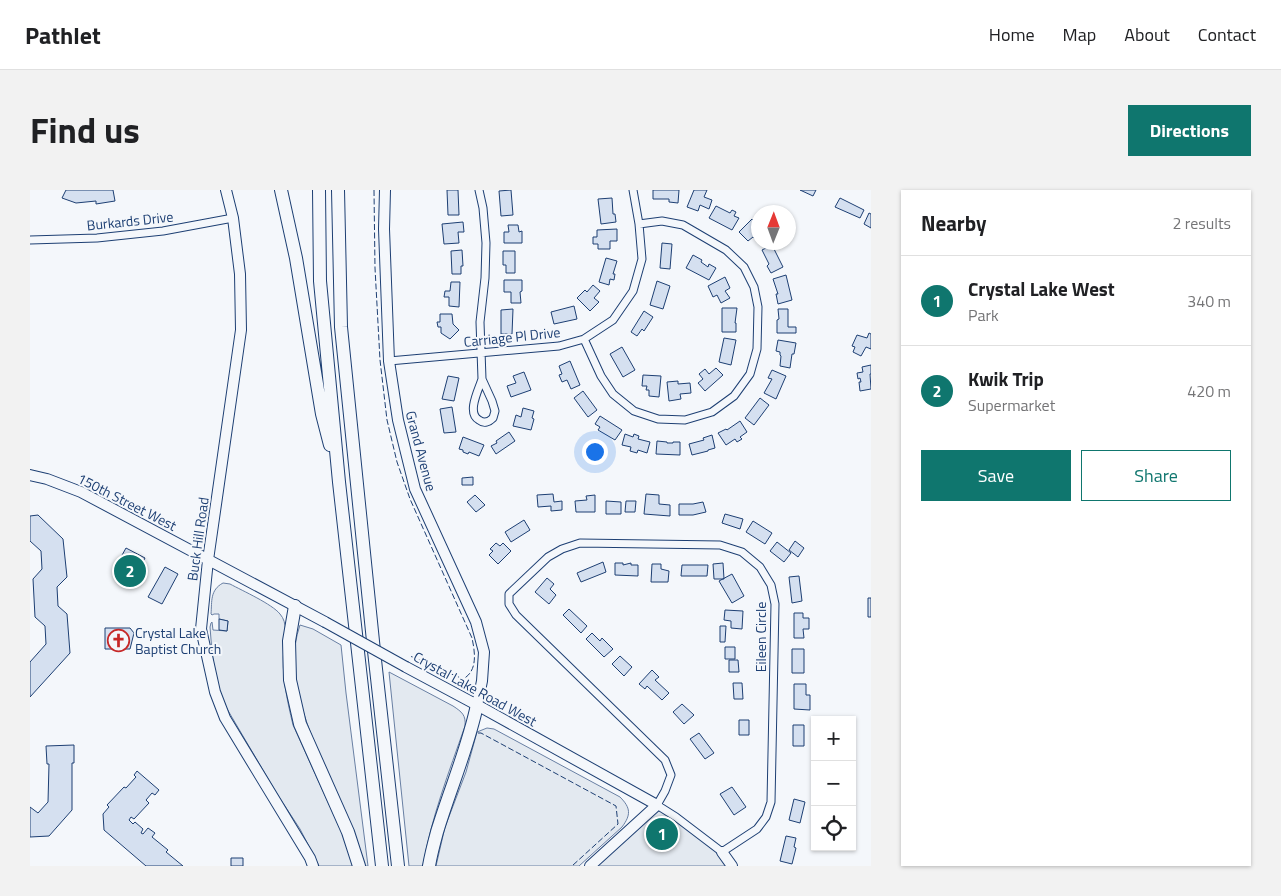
<!DOCTYPE html>
<meta charset="utf-8">
<style>
:root{--surface:#fff;--page:#f2f2f2;--text:#202124;--muted:#757577;--line:#e0e0e0;--accent:#0f766e}
body{margin:0;font-family:"Titillium Web",sans-serif;background:var(--page);color:var(--text)}
.controls{position:absolute;right:15px;bottom:15px;display:grid;overflow:hidden;border-radius:0px;box-shadow:0 1px 4px #0004}
.controls button{width:45px;height:45px;display:grid;place-items:center;padding:0;border:0;border-bottom:1px solid var(--line);background:var(--surface);color:var(--text);font:25px sans-serif}
.compass{position:absolute;left:721px;top:15px;width:45px;height:45px;border-radius:50%;background:var(--surface);box-shadow:0 1px 4px #0004;rotate:1deg}
.you{position:absolute;left:564px;top:261px;width:18px;height:18px;margin:-12px;border:4px solid #fff;border-radius:50%;background:#1a73e8;box-shadow:0 0 0 8px #1a73e833}
.badge{display:grid;place-items:center;width:32px;height:32px;border-radius:50%;background:var(--accent);color:#fff;font-size:16px;font-weight:700}
.pin{position:absolute;translate:-50% -50%;border:2px solid #fff;box-shadow:0 1px 5px #0006}
.list{margin:0;padding:0;list-style:none}
h2{display:flex;justify-content:space-between;align-items:center;height:65px;margin:0;padding:0 20px;font-size:21px}
h2 small{font-size:16px;font-weight:400;color:var(--muted)}
.list li{display:grid;grid-template-columns:32px 1fr auto;gap:15px;align-items:center;box-sizing:border-box;height:90px;padding:0 20px;border-top:1px solid var(--line)}
.list b{display:block;font-size:19px;white-space:nowrap}
.list p{margin:0;font-size:16px;white-space:nowrap;color:var(--muted)}
.list em{font-size:16px;font-style:normal;color:var(--muted)}
.actions{display:flex;gap:10px;padding:15px 20px}
.actions a{flex:1;padding:11px 0;border:1px solid var(--accent);border-radius:0px;text-align:center;font-size:18px;color:var(--accent)}
.actions .main{background:var(--accent);color:#fff}
.icon{flex:none;width:28px;height:28px;fill:none;stroke:currentColor;stroke-width:2;stroke-linecap:round;stroke-linejoin:round}
.map{position:relative;flex:none;width:841px;height:676px;overflow:hidden;border-radius:0px}
header{display:flex;align-items:center;gap:30px;box-sizing:border-box;height:70px;padding:0 25px;background:var(--surface);border-bottom:1px solid var(--line)}
header strong{font-size:24px}
nav{display:flex;gap:28px;margin-inline-start:auto;font-size:18px}
.intro{display:flex;align-items:center;justify-content:space-between;box-sizing:border-box;height:120px;padding:0 30px}
h1{margin:0;font-size:35px}
.button{padding:12px 22px;border-radius:0px;background:var(--accent);color:#fff;font-size:18px;font-weight:700}
main{display:flex;gap:30px;padding:0 30px}
aside{flex:1;background:var(--surface);border-radius:0px;box-shadow:0 1px 4px #0004}
.map>svg:first-child{display:block}
</style>
<header>
<strong>Pathlet</strong>
<nav><a>Home</a><a>Map</a><a>About</a><a>Contact</a></nav>
</header>
<div class="intro"><h1>Find us</h1><a class="button">Directions</a></div>
<main>
<div class="map">
<svg width="841" height="676" viewBox="0 0 841 676">
<rect width="100%" height="100%" fill="#f4f7fb"/>
<!-- green -->
<path fill="#e3e9f0" stroke="#687fa3" d="M193,393L200,394C213,401 242,414 250,424C258,433 255,446 254,458C251,483 257,510 263,535L313,645L323,676H289L270,639L247,604L193,512L185,484L182,462L180,437L181,433L182,432L183,440L197,441L198,431L189,429V424H184L182,425L181,424C182,411 180,400 193,393Z
M270,435L283,439L311,455L316,503L338,676H334C323,647 311,619 300,590C281,544 252,486 270,435Z
M359,482L423,516C432,522 436,525 435,536C419,582 401,628 393,676H379Z
M457,538L464,539L590,607C601,618 601,625 592,637L549,676H406L415,637L436,582L447,542Z
M627,615L692,662L702,676H560Z"/>
<!-- building -->
<path fill="#d5e0f0" stroke="#1d3f73" d="M36,0H83L85,11L66,14V11L46,13L32,8Z
M417,0H428L429,25H418Z
M481,0L483,25L471,26L469,1Z
M623,0H649L648,13L639,12V9H623Z
M664,0H677L674,7L682,10L679,19L670,15L668,21L657,17Z
M770,0H786L783,6Z
M582,8L583,24H585L586,32L571,34L568,9Z
M810,8L834,20L830,28L805,17Z
M686,16L700,23L702,20L706,22L704,26L709,28L702,40L679,28Z
M839,23L841,24V38L834,34Z
M722,29L728,35V50L727,51L723,47L718,51L709,42Z
M433,32L434,42H428L429,53L414,54L412,34Z
M478,35H488L489,42L492,41V53H474V42H479Z
M587,39V51H580V59H568V54H563V47H567V40Z
M632,53L642,54L640,79L630,78Z
M742,55L753,77L741,83L737,76L739,74L732,60Z
M432,60L433,76H431V84H422L421,61Z
M473,61H485V83H476V75H473Z
M663,65L672,70L671,72L678,77L679,74L686,78L679,90L656,78Z
M576,68L587,71L583,84H585L584,90L580,89L579,95L569,92Z
M756,85L762,110L748,114L746,104H748L743,89Z
M695,87L700,98L695,101L700,108L691,113L687,105L683,107L678,96Z
M474,90H492V101L490,102L491,113H481V102H474Z
M627,91L640,96L633,119L620,115Z
M421,92H430L429,117L419,116V107H414L415,101H420Z
M563,95L570,101L564,108L569,112L560,121L547,108L555,100L557,102Z
M544,116L547,129L524,134L521,122Z
M692,118H707L705,133H706V142H692Z
M483,119L482,144H471V120Z
M748,119H758V137H766V143H747V130L749,129Z
M614,121L623,127L614,141L612,139L607,146L601,142Z
M410,124H422L423,134L429,140L420,149L411,143V137H408L407,132H410Z
M839,143L841,144V159L836,157L831,166L823,162L825,157L822,156L827,145L837,148Z
M694,148L706,150L701,175L689,172Z
M748,150L766,153L764,164H762L760,178L750,176L751,166L750,165V162L746,161Z
M592,157L605,180L593,187L580,164Z
M540,171L550,195L541,199L537,190L532,192L529,185L532,184L529,176Z
M841,175V184H840L841,199L830,201L829,192H831L830,188L828,189L827,183L833,182L832,177Z
M686,178L693,185L675,201L668,193L673,189L669,184L675,179L679,184Z
M742,180L756,186L746,209L734,203L742,189L738,188Z
M494,182L501,200L481,207L477,196L486,193L483,186Z
M613,185L631,186L629,207L619,206V200H616L617,196H612Z
M418,186L429,188L424,211L412,209Z
M648,191V194L660,193L661,203L650,204L651,209L639,211L637,192Z
M553,201L567,220L558,227L544,208Z
M730,208L739,215L724,235L715,228Z
M422,217L426,242L414,243L410,219Z
M493,218L504,221L502,228L504,229L501,240L483,236L486,225L491,227Z
M570,226L592,240L585,250L568,240L570,237L565,234Z
M710,231L717,242L710,247L712,249L707,252L705,249L696,255L688,243L696,239L697,240Z
M479,242L485,251L466,264L461,256L467,253L466,251Z
M595,244L603,247L604,244L609,246L608,249L620,252L617,263L608,260L607,263L600,261L601,257L592,255Z
M682,245L685,258L678,260V261L662,265L659,254L674,250L673,248Z
M433,247L454,255L449,266L439,262L438,264L433,262V260L429,259Z
M627,251L637,252V253H643V252H650V265L626,264Z
M443,287V295H432V288Z
M523,304L524,312L532,311V320L521,321V316L508,317L507,305Z
M616,304L629,305V314L640,315V326L614,324Z
M445,305L455,315L446,322L437,312Z
M565,305V322H546L545,311L557,310L556,306Z
M576,311L591,312V324H576Z
M596,311H606L605,322H595Z
M673,312L676,322L663,325H649V314H663Z
M695,324L713,329L710,339L692,333Z
M8,325L33,349L37,387L27,397L28,416L37,424L40,463L0,507V472L16,454L15,436L5,427L3,389L12,379L11,361L0,351V326Z
M494,330L500,340L481,352L475,342Z
M723,331L742,343L735,354L716,342Z
M765,351L774,358L768,367L759,360Z
M747,352L761,363L754,372L740,361Z
M466,353L470,356L473,353L481,361L468,374L459,365L463,361L460,359Z
M96,358L115,368L100,396L87,389L97,370L91,367Z
M573,372L576,382L551,392L547,383Z
M585,373H593V375L601,373V375H608V386L585,385Z
M693,373L694,389H684L683,374Z
M622,374H631V379L639,381L638,392H621Z
M652,375H678L677,386H651Z
M135,377L148,384L132,414L118,407Z
M702,384L714,406L702,413L689,391Z
M769,386L772,411L762,413L759,387Z
M517,388L524,394L520,399L526,405L519,414L505,402Z
M838,408H841V427H838Z
M539,419L557,436L551,443L533,425Z
M695,420L713,421L712,439L701,438V431L694,430Z
M764,423H773V428H779V439H773L774,448H764Z
M189,429L198,431L197,441L189,440Z
M690,436H696L695,452H690Z
M75,438H100L104,443L100,459H75Z
M562,443L570,451L572,448L583,459L574,467L556,449Z
M695,457H705V469H695Z
M762,459H774V483H762Z
M590,466L602,477L594,486L582,474Z
M699,470H708L709,482H699Z
M622,480L629,487L625,490L639,503L632,510L617,496L615,499L609,494Z
M703,493H712L713,509H704Z
M764,494H776V505H780V520L764,519Z
M652,514L664,525L654,534L643,522Z
M709,530H719V545H709Z
M763,535H774V556H763Z
M669,543L684,563L675,569L660,549Z
M44,555V573H42V620L19,646L0,647V617L8,623L18,612L19,574H17L16,556Z
M107,581L129,600L125,605L122,603L116,610L119,613L104,629L101,627L99,630L103,634L105,632L113,639L111,643L113,644L118,638L125,643L122,647L138,660L136,662L153,676H116L74,640L73,624L79,617L77,615L94,597L96,598L106,587L104,585Z
M702,597L716,617L704,625L690,604Z
M764,609L775,612L770,633L759,630Z
M756,646L766,648L764,657L766,658L762,674L750,671Z
M201,668H213V676H201Z"/>
<g fill="none" stroke-linecap="round" stroke-linejoin="round">
<defs>
<path id="street" d="M449,0L453,18L456,53L455,88L450,132L452,189L462,211L465,221L463,228C459,232 454,234 449,230C436,223 449,199 452,189
M0,50L67,48L133,41L203,28
M554,149L571,186L583,204L604,221L628,229L655,230L682,222L704,206L720,184L727,159L728,117L724,97L714,77L696,60L653,35L632,31L609,34
M359,171L529,156L554,149L583,130L603,101L612,69L609,34L603,0
M550,353L690,355L712,362L730,377L741,395L745,414L741,612L736,627L727,639L692,662L646,627L627,615L635,601L641,585L635,570L486,425L479,414V404L518,367L532,359Z"/>
<path id="secondary" d="M196,0L203,28L210,84L211,140L178,370L171,439L185,502L195,528L280,668L283,676
M355,0L354,39L359,171L368,230L385,299L446,432L454,462L452,491L447,515
M0,285L17,289L51,302L295,432
M376,477L447,515L627,615L560,676
M692,662L702,676"/>
<path id="highway" d="M251,0L266,68L292,224L300,255
M289,0L290,91L309,292L352,676
M308,0L311,137L344,461L368,676
M265,416L259,451L260,490L270,534L318,642L329,676
M399,676C401,664 404,653 407,642C420,599 438,558 447,515"/>
</defs>
<!-- street casing -->
<use href="#street" stroke="#1d3f73" stroke-width="9"/>
<!-- secondary casing -->
<use href="#secondary" stroke="#1d3f73" stroke-width="12"/>
<!-- highway casing -->
<use href="#highway" stroke="#1d3f73" stroke-width="14"/>
<!-- street -->
<use href="#street" stroke="#f4f7fb" stroke-width="7"/>
<!-- secondary -->
<use href="#secondary" stroke="#f4f7fb" stroke-width="10"/>
<!-- highway -->
<use href="#highway" stroke="#f4f7fb" stroke-width="12"/>
<defs>
<path id="secondary-bridge" d="M295,432L376,477"/>
</defs>
<!-- secondary-bridge casing -->
<use href="#secondary-bridge" stroke="#1d3f73" stroke-width="12" stroke-linecap="butt"/>
<!-- secondary-bridge -->
<use href="#secondary-bridge" stroke="#f4f7fb" stroke-width="10"/>
<!-- fence -->
<path stroke="#1d3f73" stroke-width="1" stroke-dasharray="6 2.5" stroke-linecap="butt" d="M344,0L345,78L350,170L357,230L367,272L380,309L442,448C445,462 448,481 433,489L380,466
M448,543H451L586,616L588,634L542,676"/>
</g>
<!-- icons -->
<defs>
<symbol id="church-ring" viewBox="-11 -11 22 22"><circle r="9.5" fill="#f4f7fb" stroke="#c62828" stroke-width="1.5"/><path d="M-1.2-6h2.4v3.5h3.3v2.4h-3.3V6h-2.4V-.1h-3.3v-2.4h3.3Z" fill="#c62828"/></symbol>
</defs>
<g fill-rule="evenodd">
<use href="#church-ring" x="76" y="438" width="25" height="25"/>
</g>
<g text-anchor="middle" stroke-width="4" stroke-linejoin="round" paint-order="stroke">
<!-- street labels -->
<g font-size="14" fill="#1d3f73" stroke="#f4f7fb">
<text transform="translate(100 31) rotate(-6)" y="5">Burkards Drive</text>
<text transform="translate(482 147) rotate(-6)" y="5">Carriage Pl Drive</text>
<text transform="translate(391 261) rotate(75)" y="5">Grand Avenue</text>
<text transform="translate(97 312) rotate(27)" y="5">150th Street West</text>
<text transform="translate(168 349) rotate(-82)" y="5">Buck Hill Road</text>
<text transform="translate(731 447) rotate(-90)" y="5">Eileen Circle</text>
<text transform="translate(445 499) rotate(29)" y="5">Crystal Lake Road West</text>
</g>
<!-- poi labels -->
<g font-size="14" fill="#1d3f73" stroke="#f4f7fb" text-anchor="start">
<text x="105" y="448">Crystal Lake<tspan x="105" dy="16">Baptist Church</tspan></text>
</g>
</g>
</svg>
<div class="controls">
<button>+</button>
<button>−</button>
<button><svg class="icon" aria-label="locate" viewBox="0 0 24 24"><circle cx="12" cy="12" r="6"/><path d="M12 2v4M12 18v4M2 12h4M18 12h4"/></svg></button>
</div>
<svg class="compass" viewBox="-18 -18 36 36"><path d="M0-13l5 13h-10z" fill="#e53935"/><path d="M0 13l5-13h-10z" fill="#757577"/></svg>
<div class="you"></div>
<div class="pin badge" style="left:632px;top:644px">1</div>
<div class="pin badge" style="left:100px;top:381px">2</div>
</div>
<aside>
<h2>Nearby<small>2 results</small></h2>
<ul class="list">
<li><span class="badge">1</span><div><b>Crystal Lake West</b><p>Park</p></div><em>340 m</em></li>
<li><span class="badge">2</span><div><b>Kwik Trip</b><p>Supermarket</p></div><em>420 m</em></li>
</ul>
<div class="actions"><a class="main">Save</a><a>Share</a></div>
</aside>
</main>
